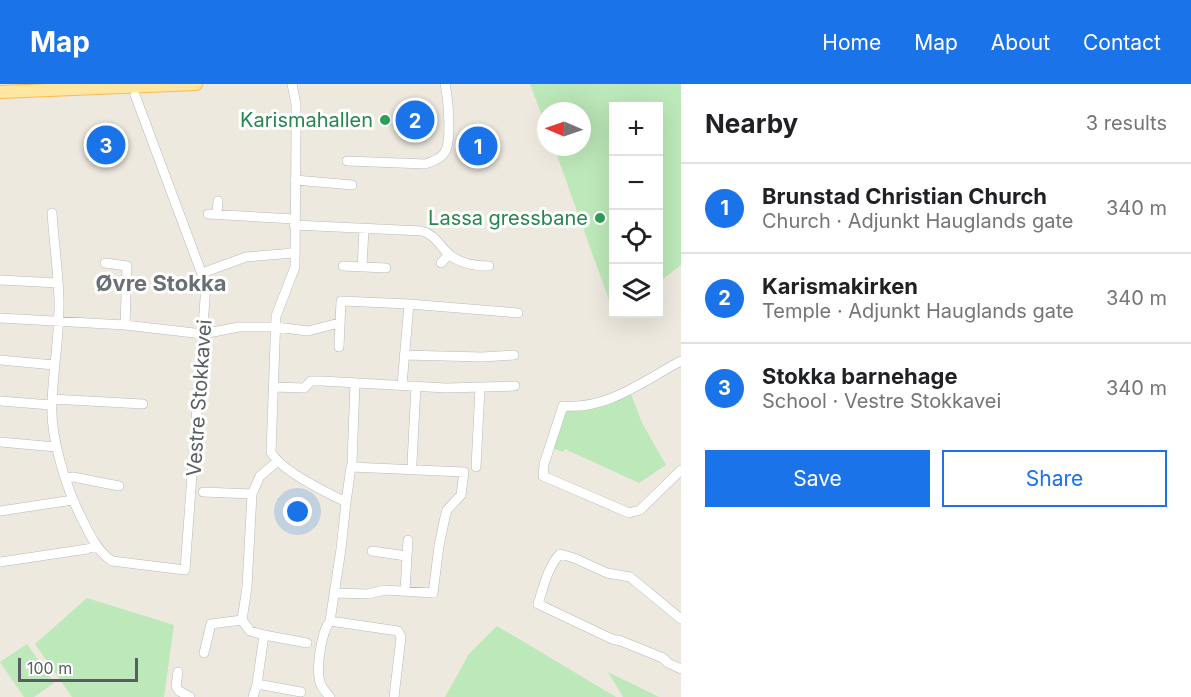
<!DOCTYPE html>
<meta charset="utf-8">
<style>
:root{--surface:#fff;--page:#f2f2f2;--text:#202124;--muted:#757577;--line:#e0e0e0;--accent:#1a73e8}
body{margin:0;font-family:Inter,sans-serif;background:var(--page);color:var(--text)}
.controls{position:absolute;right:18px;top:18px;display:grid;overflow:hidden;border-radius:0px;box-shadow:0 6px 24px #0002}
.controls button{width:54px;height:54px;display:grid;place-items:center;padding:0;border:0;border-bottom:2px solid var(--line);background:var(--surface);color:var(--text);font:30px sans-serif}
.compass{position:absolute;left:537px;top:18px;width:54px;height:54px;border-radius:50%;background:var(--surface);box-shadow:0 6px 24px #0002;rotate:272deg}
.scale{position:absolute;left:18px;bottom:15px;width:120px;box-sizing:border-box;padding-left:6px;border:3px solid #585e62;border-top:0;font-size:16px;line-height:21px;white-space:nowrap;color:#585e62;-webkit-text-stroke:4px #fff;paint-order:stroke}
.you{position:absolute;left:298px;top:428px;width:21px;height:21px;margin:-15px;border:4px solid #fff;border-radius:50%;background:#1a73e8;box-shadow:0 0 0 9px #1a73e833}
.badge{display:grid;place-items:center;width:39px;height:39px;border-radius:50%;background:var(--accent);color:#fff;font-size:20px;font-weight:700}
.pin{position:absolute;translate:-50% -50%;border:3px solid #fff;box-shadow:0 2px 6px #0006}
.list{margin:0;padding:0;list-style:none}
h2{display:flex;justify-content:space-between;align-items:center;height:78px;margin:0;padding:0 24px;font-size:26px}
h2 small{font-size:20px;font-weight:400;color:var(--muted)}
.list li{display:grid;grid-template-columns:39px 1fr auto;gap:18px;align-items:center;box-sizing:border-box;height:90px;padding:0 24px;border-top:2px solid var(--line)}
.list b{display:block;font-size:22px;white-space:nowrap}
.list p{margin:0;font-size:20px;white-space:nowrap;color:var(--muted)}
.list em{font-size:20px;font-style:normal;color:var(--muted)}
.actions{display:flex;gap:12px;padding:18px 24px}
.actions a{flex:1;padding:14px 0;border:2px solid var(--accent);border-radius:0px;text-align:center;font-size:21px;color:var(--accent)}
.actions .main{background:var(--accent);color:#fff}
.icon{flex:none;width:33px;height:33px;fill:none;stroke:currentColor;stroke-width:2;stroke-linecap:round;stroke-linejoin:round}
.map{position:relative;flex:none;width:681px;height:613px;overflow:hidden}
header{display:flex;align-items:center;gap:36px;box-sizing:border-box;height:84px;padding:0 30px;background:var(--accent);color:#fff}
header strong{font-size:28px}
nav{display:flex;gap:33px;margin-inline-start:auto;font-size:21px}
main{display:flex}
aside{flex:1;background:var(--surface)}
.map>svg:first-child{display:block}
</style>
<header>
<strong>Map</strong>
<nav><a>Home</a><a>Map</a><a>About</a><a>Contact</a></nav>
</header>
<main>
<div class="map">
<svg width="681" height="613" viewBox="0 0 681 613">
<rect width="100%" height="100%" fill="#ede9df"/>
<!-- green -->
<path fill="#bde8b9" d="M530,0H681V181L659,198L658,22H614L613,227L554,63H582V27H546V42Z
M631,310L642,339L666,381L639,399L565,365L563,368L552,364L563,329C571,325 579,327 588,325C603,322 616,317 631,310Z
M87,514L174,541L164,613H72L35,560Z
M497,542L616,613H445L469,570Z
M27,560L54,599L34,613H24L0,578Z
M608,588L659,613H623Z"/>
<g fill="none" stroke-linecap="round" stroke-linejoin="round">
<defs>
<path id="minor" d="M292,0L296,20V47L295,183L276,232L271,368C280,386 327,409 346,418L341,465L330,537L398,547L401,553L394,613
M347,77L425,80C432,78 441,75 445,68C452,57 448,13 445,0
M295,96L352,101
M52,129C54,158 58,186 59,215C60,250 53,285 52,319C50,353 66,403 81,433C89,449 96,466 112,477L185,486L206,201L135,11
M208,130L294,135
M217,130L218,117
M294,141L422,147C436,151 440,163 451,172C462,180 476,182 489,182
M105,179L127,182L125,241
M441,179L449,170
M343,182L386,184
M362,183L364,145
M202,189L246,173L294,169
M0,196L58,199
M409,220L518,229
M0,234L125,241L203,250L239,243H276L308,247L339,239
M339,263L341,217L409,220L402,301
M404,271L482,273L514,271
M0,276L54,281
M681,277C643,297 607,326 563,322L544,380L543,392L629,429L640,426L681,386
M274,303L304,304L311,297H322L446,304L515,302
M52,315L143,320
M0,317L51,321
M0,358L56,363
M278,377L260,392L252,410L247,503L242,536L250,547L264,551L307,559
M352,378L355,299
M412,379L416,302
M476,383L480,304
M66,394L73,393L119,402
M203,408L252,410
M0,427L73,416
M372,467L406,472
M0,478L87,465L96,462
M405,507L408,456
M335,509L368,510L385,506L433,509L439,462L445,433L447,426L461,411L464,388L351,383L346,418
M681,535L630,493L607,489L574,474L560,470C547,484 544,502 538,520L612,555L621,557L663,574L668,579L681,585
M204,569L211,540L242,536
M178,588L176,602L179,607L190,613
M257,600L301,608
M253,613L257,600L264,551
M330,613C327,609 323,606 321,601C315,587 321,549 330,537"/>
<path id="major" d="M0,8L196,0"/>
</defs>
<!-- minor casing -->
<use href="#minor" stroke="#b5b9be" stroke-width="10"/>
<!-- major casing -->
<use href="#major" stroke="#feba48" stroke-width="14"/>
<!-- minor -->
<use href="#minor" stroke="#fff" stroke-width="9"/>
<!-- major -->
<use href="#major" stroke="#ffe7a2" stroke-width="12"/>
</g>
<!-- markers -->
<g fill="#2e9e5b" stroke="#fff" stroke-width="2">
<circle cx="385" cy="36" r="6"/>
<circle cx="600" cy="134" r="6"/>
</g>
<g text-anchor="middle" stroke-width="6" stroke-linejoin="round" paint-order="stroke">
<!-- leisure labels -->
<g font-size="20" fill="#27864d" stroke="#fff" text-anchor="end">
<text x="373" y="43">Karismahallen</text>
<text x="588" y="141">Lassa gressbane</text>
</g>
<!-- street labels -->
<g font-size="20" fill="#585e62" stroke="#fff">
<text transform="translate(199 314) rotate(-86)" y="7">Vestre Stokkavei</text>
</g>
<!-- quarter labels -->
<g font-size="22" font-weight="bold" fill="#697074" stroke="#fff">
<text x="161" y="207">Øvre Stokka</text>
</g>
</g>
</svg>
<div class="controls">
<button>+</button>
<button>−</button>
<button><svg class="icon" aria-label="locate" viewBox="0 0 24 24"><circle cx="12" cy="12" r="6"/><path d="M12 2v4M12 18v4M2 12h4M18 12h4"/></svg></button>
<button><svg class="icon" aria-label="layers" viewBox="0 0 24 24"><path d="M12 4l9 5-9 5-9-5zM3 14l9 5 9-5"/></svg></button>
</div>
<svg class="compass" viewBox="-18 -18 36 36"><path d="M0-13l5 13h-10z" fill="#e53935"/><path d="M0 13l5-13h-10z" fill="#757577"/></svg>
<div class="scale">100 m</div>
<div class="you"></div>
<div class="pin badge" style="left:478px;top:62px">1</div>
<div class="pin badge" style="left:415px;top:36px">2</div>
<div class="pin badge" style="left:106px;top:61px">3</div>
</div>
<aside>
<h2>Nearby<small>3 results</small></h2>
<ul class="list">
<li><span class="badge">1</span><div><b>Brunstad Christian Church</b><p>Church · Adjunkt Hauglands gate</p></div><em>340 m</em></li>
<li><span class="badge">2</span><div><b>Karismakirken</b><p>Temple · Adjunkt Hauglands gate</p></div><em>340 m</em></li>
<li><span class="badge">3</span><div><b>Stokka barnehage</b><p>School · Vestre Stokkavei</p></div><em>340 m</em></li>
</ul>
<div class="actions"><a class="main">Save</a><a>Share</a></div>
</aside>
</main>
